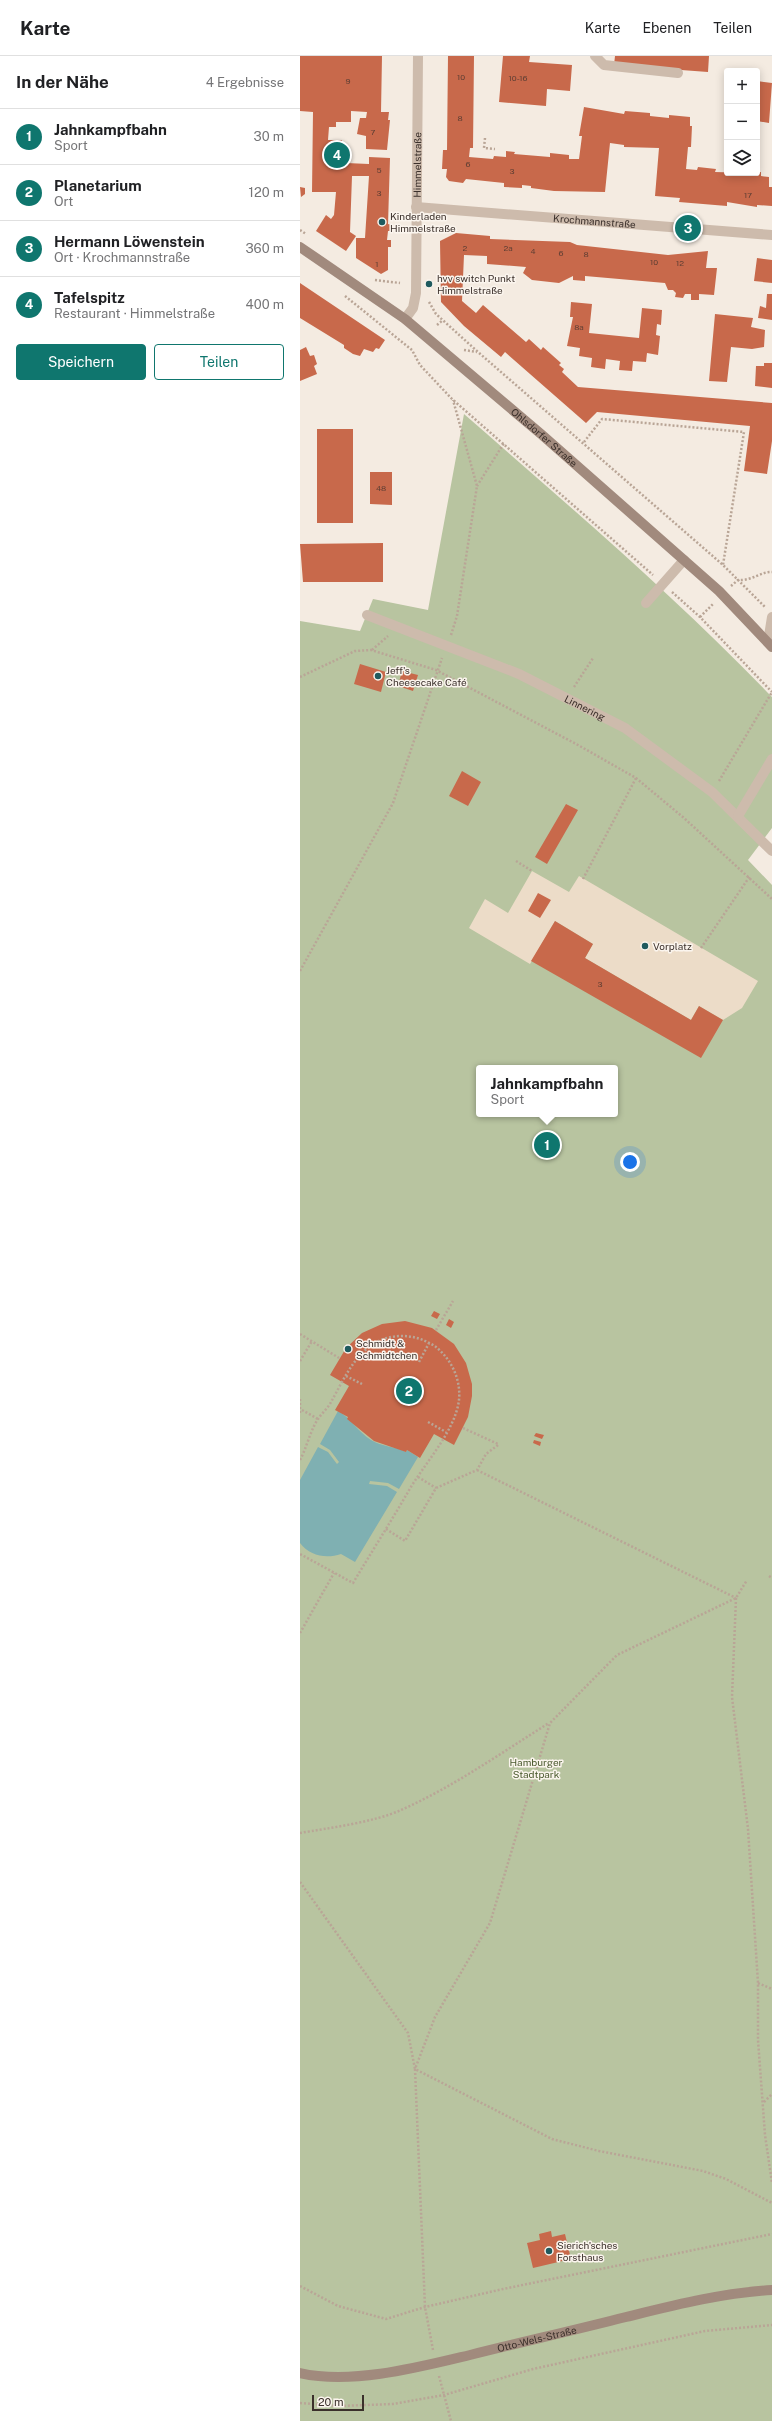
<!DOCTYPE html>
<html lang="de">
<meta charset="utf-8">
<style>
:root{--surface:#fff;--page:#f2f2f2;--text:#202124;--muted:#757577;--line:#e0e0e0;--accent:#0f766e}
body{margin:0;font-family:"Public Sans",sans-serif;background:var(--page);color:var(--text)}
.controls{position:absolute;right:12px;top:12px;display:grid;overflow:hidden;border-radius:4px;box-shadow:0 2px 10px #0003}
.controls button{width:36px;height:36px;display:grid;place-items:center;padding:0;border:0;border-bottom:1px solid var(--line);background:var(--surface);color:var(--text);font:20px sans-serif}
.scale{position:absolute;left:12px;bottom:10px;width:52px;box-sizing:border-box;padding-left:4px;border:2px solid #3b302b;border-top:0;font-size:11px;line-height:14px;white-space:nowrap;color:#3b302b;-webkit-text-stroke:3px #fbf5ee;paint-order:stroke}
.you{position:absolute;left:330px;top:1106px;width:14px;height:14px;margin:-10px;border:3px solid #fff;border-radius:50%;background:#1a73e8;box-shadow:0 0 0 6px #1a73e833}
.badge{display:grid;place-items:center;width:26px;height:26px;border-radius:50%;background:var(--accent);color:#fff;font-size:13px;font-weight:700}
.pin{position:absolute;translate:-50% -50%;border:2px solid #fff;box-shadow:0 1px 4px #0006}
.popup{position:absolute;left:176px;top:1009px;width:142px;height:52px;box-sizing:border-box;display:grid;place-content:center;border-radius:4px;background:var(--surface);filter:drop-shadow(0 1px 3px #0005);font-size:13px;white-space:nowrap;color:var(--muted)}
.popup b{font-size:15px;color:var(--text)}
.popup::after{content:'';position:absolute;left:50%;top:100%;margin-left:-8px;border:8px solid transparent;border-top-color:var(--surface)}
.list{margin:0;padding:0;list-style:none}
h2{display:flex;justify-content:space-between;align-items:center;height:52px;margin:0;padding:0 16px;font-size:17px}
h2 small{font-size:13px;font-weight:400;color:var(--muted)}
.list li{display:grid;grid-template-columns:26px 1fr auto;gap:12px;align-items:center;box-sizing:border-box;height:56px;padding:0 16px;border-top:1px solid var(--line)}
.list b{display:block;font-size:15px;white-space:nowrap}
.list p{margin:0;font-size:13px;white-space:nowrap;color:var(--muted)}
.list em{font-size:13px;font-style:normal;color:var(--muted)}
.actions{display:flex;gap:8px;padding:12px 16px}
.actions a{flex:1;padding:9px 0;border:1px solid var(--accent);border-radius:4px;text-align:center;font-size:14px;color:var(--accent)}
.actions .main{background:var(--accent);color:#fff}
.icon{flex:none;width:22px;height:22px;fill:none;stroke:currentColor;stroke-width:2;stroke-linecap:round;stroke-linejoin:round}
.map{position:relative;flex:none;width:472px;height:2365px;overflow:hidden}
header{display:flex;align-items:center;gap:24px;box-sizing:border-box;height:56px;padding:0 20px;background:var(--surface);border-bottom:1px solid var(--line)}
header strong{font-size:19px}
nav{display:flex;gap:22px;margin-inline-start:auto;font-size:14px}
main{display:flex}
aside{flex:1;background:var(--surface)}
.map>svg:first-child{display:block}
</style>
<header>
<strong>Karte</strong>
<nav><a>Karte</a><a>Ebenen</a><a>Teilen</a></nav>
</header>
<main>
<aside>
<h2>In der Nähe<small>4 Ergebnisse</small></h2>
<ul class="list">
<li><span class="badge">1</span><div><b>Jahnkampfbahn</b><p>Sport</p></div><em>30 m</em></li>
<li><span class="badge">2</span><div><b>Planetarium</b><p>Ort</p></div><em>120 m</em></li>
<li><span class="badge">3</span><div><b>Hermann Löwenstein</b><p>Ort · Krochmannstraße</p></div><em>360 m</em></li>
<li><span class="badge">4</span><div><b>Tafelspitz</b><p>Restaurant · Himmelstraße</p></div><em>400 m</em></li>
</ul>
<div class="actions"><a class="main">Speichern</a><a>Teilen</a></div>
</aside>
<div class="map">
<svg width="472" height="2365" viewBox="0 0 472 2365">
<rect width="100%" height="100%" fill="#f4ebe1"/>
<!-- green -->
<path fill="#b8c4a0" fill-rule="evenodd" d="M164,358C269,450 375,540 472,641V772L448,804L472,829V2365H0V565L60,575L73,543L128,554ZM179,1012H315V1058H179Z"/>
<!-- plaza -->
<path fill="#ecdcc8" d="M232,815L269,836L279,820L458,925L442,952L423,964L399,950L391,964L285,902L293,888L255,865L230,908L169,872L185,843L208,857Z"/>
<!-- water -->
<path fill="#7fb0b2" d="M38,1355C51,1362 58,1376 71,1384C82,1391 95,1390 106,1396L107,1394L118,1401L99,1433L88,1427L70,1425L69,1428L87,1430L97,1436L55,1506L41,1498C26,1503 10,1500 0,1487V1424L18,1391L28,1396L37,1408L39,1406L30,1394L20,1388Z"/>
<!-- building -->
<path fill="#c8694b" d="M0,0H82L81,56H89L88,64H90L87,94L66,93V80L57,78L60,62H66L67,56L51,55V66H36V71H29L28,84H42L41,103L46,107L69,108V101L90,102L88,168L91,169V175H88L87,184H91V191H88V214L81,218L56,202V182H65L69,120H52L50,176L56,180L46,195L16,175L26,159L31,163L34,159L36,136H12L13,56L0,55Z
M148,0H174L173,92H170L169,101L193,103L194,100L206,101V95L215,96L214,98L250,101V97L269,99V103H279L282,80H279L284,51L324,58L325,55L350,57V60L369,62V59L390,61V70H392L391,91H388L386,113L397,114L398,111L416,113L415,116L450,117L453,119V117L461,116V120L469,121V131H472V150L457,149V151L427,146V150L379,146L380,142L355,140L359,92L324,91V89L310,87L305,136L254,135L231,132V130L222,129V132L204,131V127L166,123L163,127L149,125L146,121L147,113H142L143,94H147Z
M203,0H230L229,6L272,9L270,35L247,33L246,50L199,46Z
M315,0H409L408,16L314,9Z
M457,25L472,27L469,67L457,65Z
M0,131L5,132V138L1,141Z
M156,177L190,180V183L270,186L277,189L368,199L408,195L406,212H417L414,239L399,238V244H391V238H385L383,242L375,241L376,237L373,234H368L365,227L285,220V225L273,224V220L259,227L232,224L223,217L226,211L187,208V200L164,199L162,245L176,257L183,249L226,286L229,283L241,294L243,291L261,307L259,309L264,313L262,316L278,331L472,347V385L467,418L444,415L450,370L297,356L286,367L205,296L201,301L164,270L141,246L140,185Z
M457,202L472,204V227L454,225Z
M0,227L85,284L79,293L76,292L73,296L64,293L60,300L53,298L44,292V289L0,262Z
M467,238H472V264L458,262L460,250L466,252Z
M271,246L292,248L289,277L339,282L342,252L362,254L361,269L357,268L356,279L360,280L358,299L347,297L346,306L333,305L332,315L319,314L320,305L306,303L305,313L291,311L292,302L279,300L280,292L267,290L273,261H270Z
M415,258L453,262L451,271L465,274L464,291L452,293L431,291L427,326L409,325Z
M6,291L10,300L14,299L17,308L14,310L17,318L0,325V294Z
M464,307H472V332L455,330L456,310H464Z
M17,373H53V467H17Z
M70,416H92V449L70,448Z
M83,487V526H3L0,488Z
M60,608L86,616L81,636L54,628Z
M102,615L118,619L113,635L98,630Z
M162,715L181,726L168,750L149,740Z
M266,748L278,754L247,808L235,801Z
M238,837L251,844L240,862L228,855Z
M255,865L293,888L285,902L391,964L399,950L423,964L401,1002L231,905Z
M134,1255L140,1258L137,1263L131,1260Z
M149,1263L154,1266L151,1272L146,1269Z
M105,1265L132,1272L154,1288L166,1307L172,1328V1340L168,1361L154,1389L134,1378L120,1402L107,1394L106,1396L74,1385L47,1363L48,1361L35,1354L49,1330L30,1319L46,1292L62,1277L82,1268Z
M236,1377L244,1379L242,1383L234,1380Z
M234,1384L241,1386L240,1390L233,1387Z
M251,2175L252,2181L265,2178L271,2203L233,2212L227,2187L240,2184L239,2178Z"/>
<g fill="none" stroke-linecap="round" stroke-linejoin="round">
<!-- path -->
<path stroke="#b9a596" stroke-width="2.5" stroke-dasharray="2 2" stroke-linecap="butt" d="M185,82L184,92L195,93
M0,174L6,178
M75,224L100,227
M45,240L112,294L120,309L152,343L353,519
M129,246L136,258L178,296L423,509L465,551
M137,269L143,264
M164,294L177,296
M284,386L302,363L444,376L423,509
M177,430L204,387
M431,530L438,524C452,525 462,515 472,516
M372,536L400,561L472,636
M400,561L413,548
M151,579L157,560L177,430L153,344
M72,594L88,580
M0,621L55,595L71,594L136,614L278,689L336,722L384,762L472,843
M274,631L293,602
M419,725L472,636
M216,805L232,815
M283,823L336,722
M401,892L450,820
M0,915L93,747L142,602
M136,1274L153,1245
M0,1278L39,1302
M0,1305L12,1285
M119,1306L129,1287
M46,1320L62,1328
M0,1343V1357
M2,1354L18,1363
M128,1366L146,1376
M163,1372L198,1388
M0,1404C7,1391 10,1375 18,1363C22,1357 28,1352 31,1346C48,1316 62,1280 102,1280C114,1280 126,1284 136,1291C152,1304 161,1324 159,1344C155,1376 123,1409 108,1436C90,1467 71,1497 53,1527L0,1498
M177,1414L436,1542
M118,1421L136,1432
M86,1473L105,1485L136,1432L177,1414L186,1398L198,1389
M469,1520L472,1522
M436,1542L432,1641L448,1773L458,1927V1984L465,2079L472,2127
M0,1577L34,1517
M0,1777C29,1772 75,1766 101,1754C153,1731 201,1697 249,1667
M0,1826L108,1977L115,2013L252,2083L299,2095L403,2115L426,2123L472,2147
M458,1927L472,1933
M464,2046L472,2038
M0,2230L38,2250L86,2263L125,2251L203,2233L472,2178
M133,2294L125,2251L115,2013L135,1961L190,1867L250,1667L317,1599L436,1542L447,1524
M139,2320L151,2365
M0,2347L39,2350L93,2348L144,2339L233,2313L405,2275L472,2269"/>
<!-- lane -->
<g stroke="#cdbbac" stroke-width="10">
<path d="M295,0L304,9L378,17"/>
<path d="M346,547L384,504"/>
<path id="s1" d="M67,559L219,618L325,672L412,736L472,795"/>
<path d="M438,760L472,703"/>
</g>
<!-- street -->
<g stroke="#cdbbac" stroke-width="10">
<path id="s2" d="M116,151L472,179"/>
<path id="s3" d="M105,263L113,252L116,237L118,0"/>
<path d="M468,586L472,561"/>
</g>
<!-- secondary -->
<g stroke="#a18a7d" stroke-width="10">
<path id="s4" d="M0,191L105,263L241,378L419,535L472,591"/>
<path id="s5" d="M0,2317C52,2329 120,2311 170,2299C222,2286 275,2274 326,2261C375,2249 422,2237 472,2234"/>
</g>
</g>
<!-- markers -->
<g fill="#1f5a5e" stroke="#fbf5ee" stroke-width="1.5">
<circle cx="82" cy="166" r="4"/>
<circle cx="129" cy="228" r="4"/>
<circle cx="78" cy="620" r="4"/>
<circle cx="345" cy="890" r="4"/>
<circle cx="48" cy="1293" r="4"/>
<circle cx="249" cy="2195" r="4"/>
</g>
<g text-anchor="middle" stroke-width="3" stroke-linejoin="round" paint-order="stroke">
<!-- number labels -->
<g font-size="8" fill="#5e3e33">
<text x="161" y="24">10</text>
<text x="218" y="25">10-16</text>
<text x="48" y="28">9</text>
<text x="160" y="65">8</text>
<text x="73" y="79">7</text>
<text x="168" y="111">6</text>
<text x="79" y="117">5</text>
<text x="212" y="118">3</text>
<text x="79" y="140">3</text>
<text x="448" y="142">17</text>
<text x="165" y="195">2</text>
<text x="208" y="195">2a</text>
<text x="233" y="198">4</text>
<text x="261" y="200">6</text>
<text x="286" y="201">8</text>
<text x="354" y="209">10</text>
<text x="380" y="210">12</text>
<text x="77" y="211">1</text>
<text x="279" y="274">8a</text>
<text x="81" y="435">48</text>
<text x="300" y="931">3</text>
</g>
<!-- street labels -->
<g font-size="10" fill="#3b302b" stroke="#fbf5ee">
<text dy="4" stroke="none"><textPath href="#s3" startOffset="157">Himmelstraße</textPath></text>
<text dy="4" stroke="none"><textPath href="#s2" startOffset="179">Krochmannstraße</textPath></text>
<text dy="4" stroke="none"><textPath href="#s4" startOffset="310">Ohlsdorfer Straße</textPath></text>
<text dy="4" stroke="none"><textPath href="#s1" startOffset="237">Linnering</textPath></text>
<text dy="4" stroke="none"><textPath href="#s5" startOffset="241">Otto-Wels-Straße</textPath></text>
</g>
<!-- poi labels -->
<g font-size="10" fill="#3b302b" stroke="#fbf5ee" text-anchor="start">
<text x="90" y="164">Kinderladen<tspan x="90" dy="12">Himmelstraße</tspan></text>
<text x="137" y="226">hvv switch Punkt<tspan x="137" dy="12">Himmelstraße</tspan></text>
<text x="86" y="618">Jeff's<tspan x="86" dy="12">Cheesecake Café</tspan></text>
<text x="353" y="894">Vorplatz</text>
<text x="56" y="1291">Schmidt &amp;<tspan x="56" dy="12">Schmidtchen</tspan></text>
<text x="257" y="2193">Sierich'sches<tspan x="257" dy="12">Forsthaus</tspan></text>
</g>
<!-- park labels -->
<g font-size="10" fill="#4a5a2e" stroke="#fbf5ee">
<text x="236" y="1710">Hamburger<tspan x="236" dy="12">Stadtpark</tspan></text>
</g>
</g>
</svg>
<div class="controls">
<button>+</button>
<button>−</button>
<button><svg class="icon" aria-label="layers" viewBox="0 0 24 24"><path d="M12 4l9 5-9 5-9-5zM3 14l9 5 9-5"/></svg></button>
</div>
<div class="scale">20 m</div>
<div class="you"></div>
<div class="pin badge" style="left:247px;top:1089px">1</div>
<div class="popup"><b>Jahnkampfbahn</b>Sport</div>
<div class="pin badge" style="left:109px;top:1335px">2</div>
<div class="pin badge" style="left:388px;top:172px">3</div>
<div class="pin badge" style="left:37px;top:99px">4</div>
</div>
</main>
